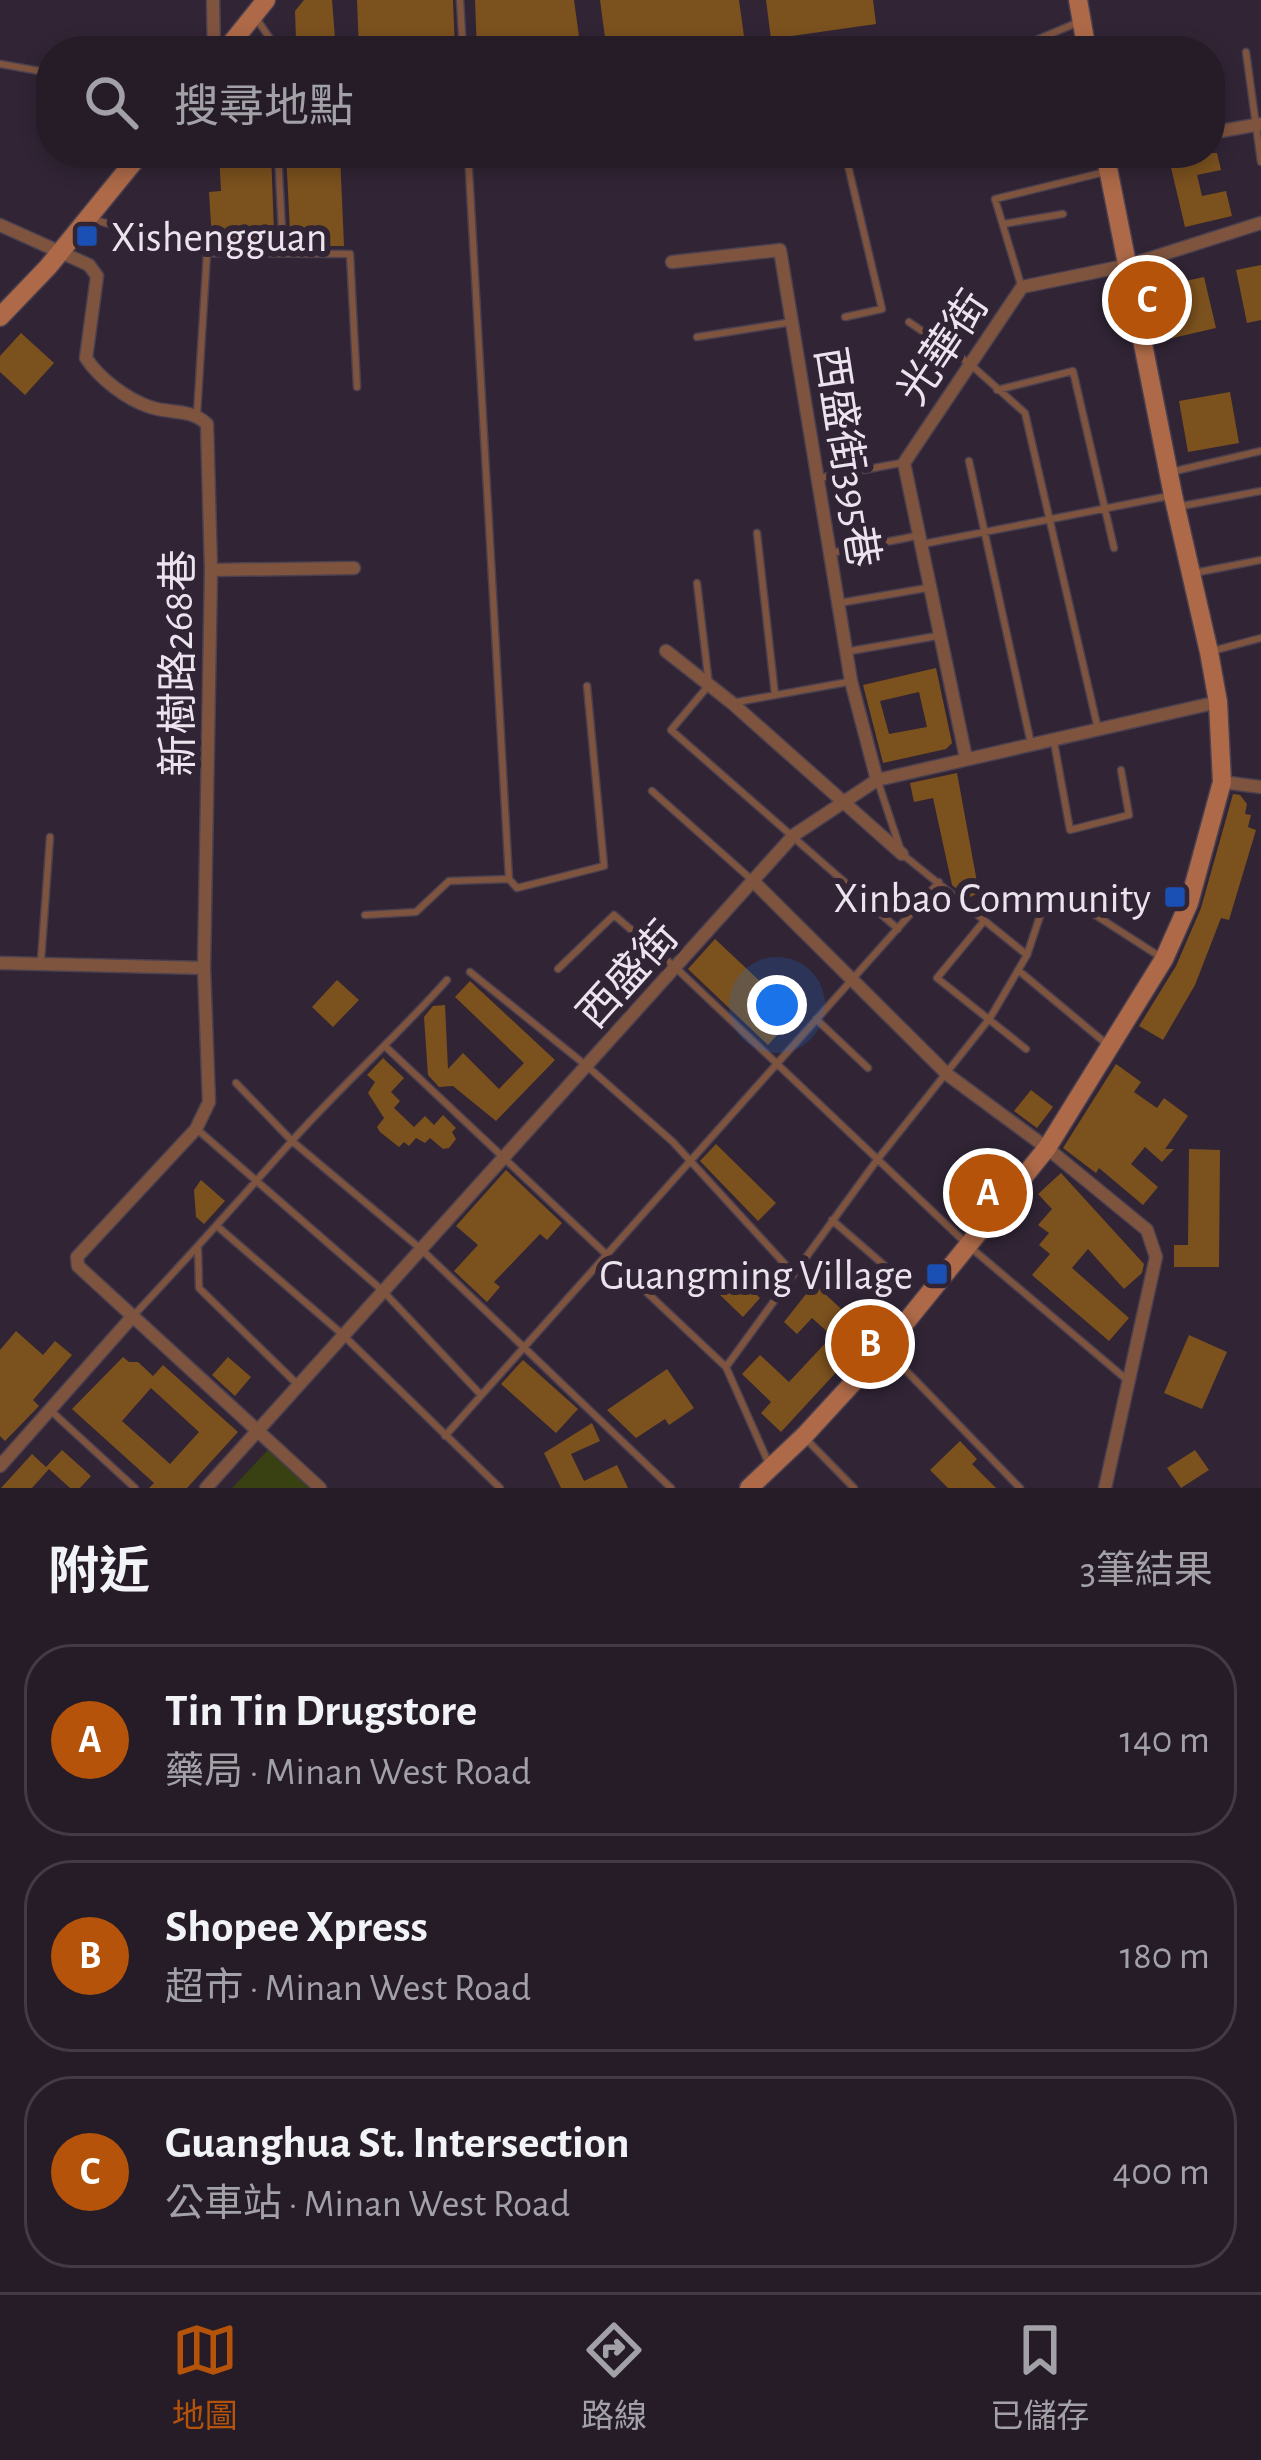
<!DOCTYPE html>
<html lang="zh-TW">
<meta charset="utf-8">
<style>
:root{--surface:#251c28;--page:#2d2530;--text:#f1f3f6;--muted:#a3a1a8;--line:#423a45;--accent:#b45309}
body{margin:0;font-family:"Alegreya Sans","Noto Sans TC",sans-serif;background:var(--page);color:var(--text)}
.you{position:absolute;left:777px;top:1005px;width:42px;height:42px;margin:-30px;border:9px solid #fff;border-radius:50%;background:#1a73e8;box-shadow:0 0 0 18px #1a73e833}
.badge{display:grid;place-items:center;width:78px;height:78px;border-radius:50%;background:var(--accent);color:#fff;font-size:39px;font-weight:700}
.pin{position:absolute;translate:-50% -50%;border:6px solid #fff;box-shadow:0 3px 12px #0006}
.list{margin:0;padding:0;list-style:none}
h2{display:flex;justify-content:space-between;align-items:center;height:156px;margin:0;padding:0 48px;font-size:51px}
h2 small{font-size:39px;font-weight:400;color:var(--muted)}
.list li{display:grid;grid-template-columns:78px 1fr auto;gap:36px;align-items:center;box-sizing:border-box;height:192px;margin:0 24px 24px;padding:0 24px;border:3px solid var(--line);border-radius:48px}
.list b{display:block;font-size:45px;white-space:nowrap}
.list p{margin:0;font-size:39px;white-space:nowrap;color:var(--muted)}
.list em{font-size:39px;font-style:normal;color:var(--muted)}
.icon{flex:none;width:66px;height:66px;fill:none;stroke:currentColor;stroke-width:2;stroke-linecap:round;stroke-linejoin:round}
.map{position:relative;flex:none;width:1261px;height:1488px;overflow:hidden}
.search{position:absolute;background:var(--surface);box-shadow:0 6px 18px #0003;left:36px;right:36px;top:36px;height:132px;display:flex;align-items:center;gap:30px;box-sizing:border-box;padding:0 42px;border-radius:48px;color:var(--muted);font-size:45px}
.sheet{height:804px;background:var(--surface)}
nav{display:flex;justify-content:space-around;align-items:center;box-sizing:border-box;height:168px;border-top:3px solid var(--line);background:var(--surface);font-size:33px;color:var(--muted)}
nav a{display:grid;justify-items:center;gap:6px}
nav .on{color:var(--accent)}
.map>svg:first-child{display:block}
</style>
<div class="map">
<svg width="1261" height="1488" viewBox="0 0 1261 1488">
<rect width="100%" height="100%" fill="#312535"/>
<!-- green -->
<path fill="#394011" d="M269,1449L309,1488H232Z"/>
<!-- building -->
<path fill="#7b511e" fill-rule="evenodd" d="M304,0H332L336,51H285V39H296L295,11Z
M357,0H453L455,51H359Z
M475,0H574L581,51H477Z
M600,0H739L746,51H647L646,39L606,45Z
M766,0H873L876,24L771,39Z
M219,153H271L274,231L278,237L212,241L209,192L221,191Z
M286,153H340L344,246H293V237H286L290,231Z
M1177,153H1217L1221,170L1197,175L1202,196L1226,191L1232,216L1185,227L1168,155Z
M1261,265V320L1247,323L1236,270Z
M1204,277L1216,328L1164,340L1153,288Z
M21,333L54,363L25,395L0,372V356Z
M1230,392L1239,443L1188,452L1179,401Z
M936,668L952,743L946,749L883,763L863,685ZM919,692L927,727L889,734L880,701Z
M957,773L979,893L968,898L952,885L933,798L914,802L910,783Z
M1233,794L1240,795L1247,804L1245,814L1251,815L1248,827L1256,830L1229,920L1221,918L1195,985L1163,1040L1139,1026L1176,966L1201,908Z
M715,939L796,1015L768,1045L688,969Z
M337,980L359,1000L333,1027L312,1007Z
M470,981L555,1060L496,1121L453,1086L439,1087L428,1075L424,1017L433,1006L445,1005L448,1069L463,1053L499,1089L524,1063L455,997Z
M383,1058L404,1078L391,1092L400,1101L394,1108L414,1127L425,1116L434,1125L443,1115L456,1128L452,1132L456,1139L449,1148L443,1149L430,1138L425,1143L416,1138L409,1146L404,1142L399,1147L380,1132L377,1127L384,1118L368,1093L375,1082L367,1075Z
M1116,1064L1141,1082L1134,1092L1157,1108L1164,1098L1188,1116L1165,1149H1174L1162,1162L1145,1147L1131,1164L1158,1187L1143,1205L1099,1168L1096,1173L1063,1148Z
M1031,1090L1053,1107L1037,1128L1014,1111Z
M716,1144L776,1203L758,1221L700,1161Z
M1189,1149L1220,1150L1219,1267H1174V1245H1188Z
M506,1170L562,1223L547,1240L540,1234L494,1282L500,1287L487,1302L454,1271L478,1245L456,1226Z
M1061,1173L1144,1264L1142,1273L1124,1289L1088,1249L1072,1268L1129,1318L1109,1341L1032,1275L1050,1254L1039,1245L1049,1233L1038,1225L1052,1209L1038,1194Z
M201,1180L225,1201L204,1224L196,1217L194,1190Z
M728,1268L760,1298L743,1317L720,1295L724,1291L715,1282Z
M814,1284L850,1317L844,1324L864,1342L781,1432L761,1413L771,1402L742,1374L760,1355L789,1382L832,1336L812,1318L797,1334L784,1322Z
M16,1331L43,1355L55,1341L72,1355L33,1400L39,1406L5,1441L0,1436V1350Z
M1189,1335L1227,1352L1202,1409L1164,1393Z
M123,1357L129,1362H138L153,1376L163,1365L238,1432L187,1488H149L154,1483L72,1409ZM151,1388L199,1432L170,1464L122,1421Z
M228,1357L251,1377L235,1396L212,1375Z
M523,1360L578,1409L556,1433L501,1384Z
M667,1369L694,1408L669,1425L665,1419L636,1438L607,1410Z
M592,1423L600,1441L571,1454L584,1481L617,1465L628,1488H561L544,1453Z
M960,1441L977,1459L972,1464L996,1488H948L930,1470Z
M62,1450L91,1476L80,1488H70L49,1469L32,1488H1L32,1454L46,1467Z
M1195,1450L1209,1470L1181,1488L1167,1468Z"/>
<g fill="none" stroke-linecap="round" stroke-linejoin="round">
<defs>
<path id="lane" d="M460,0L463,51
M256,18L271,40L272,51
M1010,51L1079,22
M1246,52L1261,162
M0,64L51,73
M278,153L282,231
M468,153L509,879
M92,219L207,253L350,254L357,387
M1003,224L1063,214
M1021,285L995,199L1105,172
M845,317L882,309L845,153
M909,322L970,364L1025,413L1098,729
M697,337L792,322
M997,390L1073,371L1114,548
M197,414L207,253
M969,461L1031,744
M1171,472L1261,451
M819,478L901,463
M1182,506L1261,491
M757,533L775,695
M923,544L1169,496
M831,553L916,536
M1194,573L1261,560
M697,583L709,685L671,730L898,929
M839,603L927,588
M850,651L937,636
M1212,651L1261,638
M737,702L848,682
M1054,742L1070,830L1129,815L1121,770
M878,782L902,854L1027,955
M652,791L752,880
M1089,911L1162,958
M365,915L416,912L449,881L509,879L517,888L604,866L587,686
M984,921L937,978L1026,1049
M41,960L50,837
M558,969L614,915L677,969L970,1247L1126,1379
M1018,970L1109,1046
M470,972L588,1067L673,1142L793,1273
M816,1019L868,1068
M387,1048L726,1367L769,1464
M236,1083L292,1141L422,1250L671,1488
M199,1131L383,1291L481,1395
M832,1220L885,1266
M217,1226L342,1334L500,1488
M198,1249L199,1288L297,1384
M134,1315C188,1258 239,1200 291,1142C341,1086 397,1036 447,980
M887,1351L1020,1488
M726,1367L877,1160L990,1018L1027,955L1048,892
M50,1410L135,1488
M445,1436L939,882
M806,1439L854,1488"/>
<path id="street" d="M213,0L214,51
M1210,133L1261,124
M0,225L89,265L97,276L86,358C99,378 126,399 150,407C170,414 190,408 207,424L211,570L204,968L0,963
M672,262L780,250L851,681L877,780
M211,570L354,568
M666,651L732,703L902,854
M966,758L904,463L1022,287L1129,265L1261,223
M1222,782L1261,787
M755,883L948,1075L1047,1148L1147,1230L1156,1257L1105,1488
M204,968L209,1102L196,1129L77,1257L78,1266L320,1488
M0,1466L133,1316
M206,1488L794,835L877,780L1218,702"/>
<path id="secondary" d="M1078,0L1087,51
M225,51L266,0
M0,317L48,267L141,153
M749,1488L804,1436L884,1349L1047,1148L1164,959L1189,903L1222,782L1218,702L1209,652L1173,495L1105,153"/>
</defs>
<!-- lane casing -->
<use href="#lane" stroke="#4b404f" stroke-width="9"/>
<!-- street casing -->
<use href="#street" stroke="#4b404f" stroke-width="15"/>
<!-- secondary casing -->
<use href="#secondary" stroke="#4b404f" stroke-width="21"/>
<!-- lane -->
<use href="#lane" stroke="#7f543f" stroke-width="6"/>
<!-- street -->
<use href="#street" stroke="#7f543f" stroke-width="12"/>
<!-- secondary -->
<use href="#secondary" stroke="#ae6a48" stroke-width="18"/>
</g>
<!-- markers -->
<g fill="#1a4fb4" stroke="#312535" stroke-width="4.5">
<rect x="75" y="224" width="24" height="24" rx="6"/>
<rect x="1163" y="885" width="24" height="24" rx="6"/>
<rect x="925" y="1262" width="24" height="24" rx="6"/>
</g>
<g text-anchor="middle" stroke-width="12" stroke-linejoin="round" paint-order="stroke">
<!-- poi labels -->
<g font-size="42" fill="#ebe4ee" stroke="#312535" text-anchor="end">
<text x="111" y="251" text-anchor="start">Xishengguan</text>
<text x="1151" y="912">Xinbao Community</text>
<text x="913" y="1289">Guangming Village</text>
</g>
<!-- street labels -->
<g font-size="42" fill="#ebe4ee" stroke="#312535">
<text transform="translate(942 347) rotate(-56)" y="15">光華街</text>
<text transform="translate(848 457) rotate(81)" y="15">西盛街395巷</text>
<text transform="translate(177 663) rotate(-90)" y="15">新樹路268巷</text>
<text transform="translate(627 974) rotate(-48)" y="15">西盛街</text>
</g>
</g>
</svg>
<div class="you"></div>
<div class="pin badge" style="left:988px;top:1193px">A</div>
<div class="pin badge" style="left:870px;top:1344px">B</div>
<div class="pin badge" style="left:1147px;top:300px">C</div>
<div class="search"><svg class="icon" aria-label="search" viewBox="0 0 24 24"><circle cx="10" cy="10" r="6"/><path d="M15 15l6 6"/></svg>搜尋地點</div>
</div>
<section class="sheet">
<h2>附近<small>3筆結果</small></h2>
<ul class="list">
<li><span class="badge">A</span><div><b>Tin Tin Drugstore</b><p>藥局 · Minan West Road</p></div><em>140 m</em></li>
<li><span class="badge">B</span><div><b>Shopee Xpress</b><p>超市 · Minan West Road</p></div><em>180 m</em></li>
<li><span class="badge">C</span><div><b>Guanghua St. Intersection</b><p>公車站 · Minan West Road</p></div><em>400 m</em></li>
</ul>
</section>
<nav>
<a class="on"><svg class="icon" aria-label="map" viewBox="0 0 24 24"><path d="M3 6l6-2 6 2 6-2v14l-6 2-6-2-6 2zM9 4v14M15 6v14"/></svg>地圖</a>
<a><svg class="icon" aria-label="directions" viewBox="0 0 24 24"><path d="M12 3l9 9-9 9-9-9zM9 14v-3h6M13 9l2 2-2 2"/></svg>路線</a>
<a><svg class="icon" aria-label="saved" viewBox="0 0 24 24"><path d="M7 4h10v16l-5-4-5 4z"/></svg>已儲存</a>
</nav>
